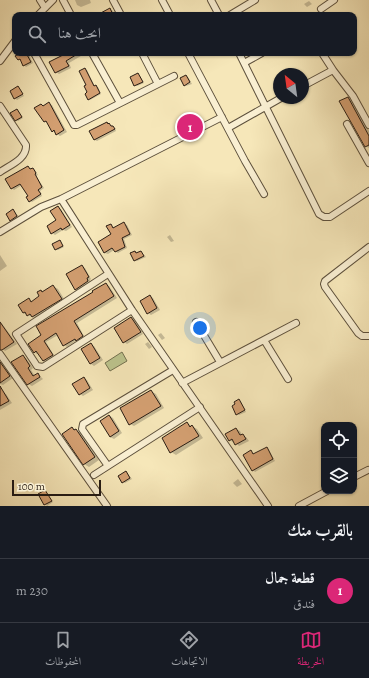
<!DOCTYPE html>
<html lang="ar">
<meta charset="utf-8">
<style>
:root{--surface:#171b24;--page:#20242c;--text:#f1f3f6;--muted:#9ea1a6;--line:#363941;--accent:#db2777}
body{margin:0;font-family:Alegreya,Amiri,serif;background:var(--page);color:var(--text);direction:rtl}
.controls{position:absolute;right:12px;bottom:12px;display:grid;overflow:hidden;border-radius:8px;box-shadow:0 1px 3px #0004}
.controls button{width:36px;height:36px;display:grid;place-items:center;padding:0;border:0;border-bottom:1px solid var(--line);background:var(--surface);color:var(--text);font:20px sans-serif}
.compass{position:absolute;left:273px;top:68px;width:36px;height:36px;border-radius:50%;background:var(--surface);box-shadow:0 1px 3px #0004;rotate:331deg}
.scale{position:absolute;left:12px;bottom:10px;width:89px;box-sizing:border-box;padding-left:4px;border:2px solid #2a1d13;border-top:0;font-size:11px;line-height:14px;white-space:nowrap;color:#2a1d13;-webkit-text-stroke:3px #f9efd2;paint-order:stroke}
.you{position:absolute;left:200px;top:328px;width:14px;height:14px;margin:-10px;border:3px solid #fff;border-radius:50%;background:#1a73e8;box-shadow:0 0 0 6px #1a73e833}
.badge{display:grid;place-items:center;width:26px;height:26px;border-radius:50%;background:var(--accent);color:#fff;font-size:13px;font-weight:700}
.pin{position:absolute;translate:-50% -50%;border:2px solid #fff;box-shadow:0 1px 4px #0006}
.list{margin:0;padding:0;list-style:none}
h2{display:flex;justify-content:space-between;align-items:center;height:52px;margin:0;padding:0 16px;font-size:17px}
h2 small{font-size:13px;font-weight:400;color:var(--muted)}
.list li{display:grid;grid-template-columns:26px 1fr auto;gap:12px;align-items:center;box-sizing:border-box;height:64px;padding:0 16px;border-top:1px solid var(--line)}
.list b{display:block;font-size:15px;white-space:nowrap}
.list p{margin:0;font-size:13px;white-space:nowrap;color:var(--muted)}
.list em{font-size:13px;font-style:normal;color:var(--muted)}
.icon{flex:none;width:22px;height:22px;fill:none;stroke:currentColor;stroke-width:2;stroke-linecap:round;stroke-linejoin:round}
.map{position:relative;flex:none;width:369px;height:506px;overflow:hidden;direction:ltr}
.search{position:absolute;background:var(--surface);box-shadow:0 1px 3px #0004;left:12px;right:12px;top:12px;height:44px;display:flex;align-items:center;gap:10px;box-sizing:border-box;padding:0 14px;border-radius:8px;color:var(--muted);font-size:15px}
.sheet{height:116px;background:var(--surface)}
nav{display:flex;justify-content:space-around;align-items:center;box-sizing:border-box;height:56px;border-top:1px solid var(--line);background:var(--surface);font-size:11px;color:var(--muted)}
nav a{display:grid;justify-items:center;gap:2px}
nav .on{color:var(--accent)}
.map>svg:first-child{display:block}
</style>
<div class="map">
<svg width="369" height="506" viewBox="0 0 369 506">
<rect width="100%" height="100%" fill="#f6e7b9"/>
<filter id="stains"><feTurbulence type="fractalNoise" baseFrequency=".005" numOctaves="4"/><feColorMatrix values="0 0 0 0 .2 0 0 0 0 .09 0 0 0 0 .02 0 0 0 .5 -.17"/></filter>
<radialGradient id="worn" r=".72"><stop offset=".6" stop-color="#630" stop-opacity="0"/><stop offset="1" stop-color="#630" stop-opacity=".3"/></radialGradient>
<!-- green -->
<path fill="#bdc58e" stroke="#747150" d="M122,352L127,361L110,371L105,363Z"/>
<!-- shadow -->
<path fill="#0003" d="M75,0H90L91,3L81,7L77,5Z
M309,1L312,4L307,7L304,4Z
M110,9L113,11L115,15H100Z
M19,53H28L33,63L26,67L24,65L21,60L18,59L20,55Z
M66,53H86L69,63L71,68L59,74L56,72L67,54Z
M85,69L87,70L95,87H98L101,94L90,100L88,99Z
M138,74L140,76L144,83L137,86L135,85Z
M186,76L188,77L192,84L186,86L184,85Z
M18,87L24,96L17,100L15,98Z
M348,97L352,100L369,131V148L366,146Z
M49,104L52,105L67,132L60,136L52,131L48,122L45,121L44,107Z
M17,110L23,118L18,121L16,120Z
M107,123L115,128L116,131L97,141L95,140L90,132Z
M28,167L31,170L33,169L35,170L38,175L36,176L44,188L40,191L42,196L32,202L30,201L29,197L22,185L14,190L12,188Z
M58,207L61,209L72,227L66,231L63,230L55,235L52,233L57,220Z
M13,210L19,217L13,221L11,220Z
M124,224L127,225L132,235L124,239L127,248L118,253L114,250L108,254L105,253L99,243L112,235L111,225L114,228Z
M170,235L174,241L171,242L167,237Z
M60,241L64,247L58,250L56,249Z
M135,252L137,253L141,252L146,257L137,261L135,260Z
M0,255L7,266L0,271Z
M82,266L85,268L91,279L90,280L91,283L79,291L75,289Z
M106,284L109,286L117,298L77,323L85,338L79,342L77,340L67,347L64,345L58,335L46,342L55,357L46,362L43,361L38,353L37,354L34,352L43,336Z
M53,286L58,289L66,302L37,319L23,313L29,299L33,302L41,297V291L43,292Z
M150,296L153,298L160,310L151,315L148,313Z
M131,318L135,320L143,334L127,344L124,342Z
M0,321L17,344L5,351L0,347Z
M161,333L165,338L162,340L158,335Z
M148,342L152,347L149,349L145,344Z
M91,344L94,346L103,360L94,366L91,364Z
M23,356L26,358L33,368L31,370L35,376L38,374L43,379L32,386L28,384L13,363Z
M0,362L3,364L13,378L3,385L0,384Z
M84,378L87,380L93,390L83,396L80,394Z
M151,391L156,394L164,408L134,426L130,424Z
M3,392L6,394L12,403L0,410V394Z
M239,400L241,402L246,412L239,415L237,414Z
M110,416L113,418L122,433L114,439L110,437Z
M187,423L197,429L203,438L176,455L171,452Z
M72,428L81,433L99,460L89,467L84,464Z
M236,429L240,431L242,435L246,437L249,441L239,446L234,441L233,442L229,440Z
M267,448L269,450L275,461L255,472L253,470L251,451L255,455Z
M126,472L132,479L125,483L123,482Z
M238,479L242,484L237,487L233,483Z
M45,491L53,502L47,506L39,494Z"/>
<!-- building -->
<path fill="#d39f71" stroke="#2a1d13" d="M110,8L113,15H97Z
M21,53H26L31,62L23,66L20,59L18,60L15,56Z
M67,53H79L66,61L69,66L55,73L49,62Z
M85,68L94,86L96,85L100,93L88,100L85,94L87,92L84,86L86,85L79,71Z
M138,73L143,82L134,86L130,77Z
M186,75L190,82L184,86L180,78Z
M18,86L23,94L14,99L10,91Z
M348,97L369,136V145L365,147L339,101Z
M49,102L64,130L56,135L54,130L52,132L46,121L44,122L34,108L41,104L43,106Z
M17,109L22,117L15,121L10,113Z
M107,122L108,124L109,123L111,126H113L115,129L94,140L89,131Z
M28,166L30,169L33,168L36,173L35,174L42,187L38,190L41,194L29,202L26,197L28,196L20,184L11,189L5,179Z
M58,206L70,225L62,230L61,228L51,234L47,226L56,220L50,211Z
M13,209L17,216L10,221L6,214Z
M124,222L130,234L122,238L125,247L115,252L112,248L104,253L98,242L111,234L106,226L111,224L113,228Z
M60,240L63,246L55,250L52,244Z
M135,251L136,253L141,251L144,256L134,261L130,253Z
M82,265L89,277L87,278L88,281L75,290L66,274Z
M106,283L114,296L74,321L83,336L76,341L75,339L63,346L56,333L44,341L53,355L43,361L36,351L34,353L28,344L41,335L36,326L93,292L92,291Z
M53,285L62,299L32,317L30,314L27,316L25,312L23,313L18,305L29,298L31,302L39,296L37,292L41,290L42,292Z
M150,295L157,308L147,314L140,301Z
M131,317L141,332L123,343L114,328Z
M0,322L14,342L2,350H0Z
M91,343L100,358L90,364L81,349Z
M23,355L30,366L28,368L33,376L38,373L40,377L27,385L11,362Z
M0,362L10,376L0,383Z
M84,377L90,388L79,395L72,384Z
M0,386L9,401L0,406Z
M151,390L161,406L129,425L120,408Z
M239,399L245,410L236,415L232,406L235,404L234,402Z
M109,415L119,431L110,437L100,421Z
M187,422L190,427L192,425L199,436L170,453L162,438Z
M72,427L74,430L76,429L95,457L83,465L62,434Z
M236,428L240,435L243,434L246,439L235,445L232,439L229,441L225,434Z
M267,447L273,459L252,471L243,455L251,450L253,454Z
M126,471L130,478L122,483L118,476Z
M45,490L52,501L44,505L38,494Z"/>
<g fill="none" stroke-linecap="round" stroke-linejoin="round">
<defs>
<path id="minor" d="M40,0L45,8
M63,0L71,15
M113,0L121,15
M162,0L170,15
M211,0L219,15
M321,9L334,0
M38,15L53,0
M230,15L255,0
M34,53L74,125H77L174,76
M92,53L120,103
M142,53L158,84
M188,53L245,161L264,194
M239,53L319,214L324,217H330L369,191
M0,61L15,41
M244,63L262,53
M333,70L353,96L369,125
M303,86L333,70L322,53
M0,106L26,145C27,159 10,165 0,172
M347,124L369,163
M228,128L281,98
M61,199L132,310L268,506
M0,232L41,207L61,199L222,117
M369,247L325,281L324,284L325,287L358,333L362,336H369
M108,274L16,334L37,366L43,367L132,310
M196,322L220,362
M264,340L288,379
M0,354L107,506
M182,383L296,323
M108,466L82,429L83,424L173,370
M94,475L200,407
M354,477L368,470
M299,506L327,491"/>
</defs>
<!-- minor casing -->
<use href="#minor" stroke="#5d503c" stroke-width="8"/>
<!-- minor -->
<use href="#minor" stroke="#f9efd2" stroke-width="6"/>
</g>
<rect width="100%" height="100%" filter="url(#stains)"/>
<rect width="100%" height="100%" fill="url(#worn)"/>
</svg>
<div class="controls">
<button><svg class="icon" aria-label="locate" viewBox="0 0 24 24"><circle cx="12" cy="12" r="6"/><path d="M12 2v4M12 18v4M2 12h4M18 12h4"/></svg></button>
<button><svg class="icon" aria-label="layers" viewBox="0 0 24 24"><path d="M12 4l9 5-9 5-9-5zM3 14l9 5 9-5"/></svg></button>
</div>
<svg class="compass" viewBox="-18 -18 36 36"><path d="M0-13l5 13h-10z" fill="#e53935"/><path d="M0 13l5-13h-10z" fill="#9ea1a6"/></svg>
<div class="scale">100 m</div>
<div class="you"></div>
<div class="pin badge" style="left:190px;top:127px">1</div>
<div class="search"><svg class="icon" aria-label="search" viewBox="0 0 24 24"><circle cx="10" cy="10" r="6"/><path d="M15 15l6 6"/></svg>ابحث هنا</div>
</div>
<section class="sheet">
<h2>بالقرب منك<small></small></h2>
<ul class="list">
<li><span class="badge">1</span><div><b>قطعة جمال</b><p>فندق</p></div><em>230 m</em></li>
</ul>
</section>
<nav>
<a class="on"><svg class="icon" aria-label="map" viewBox="0 0 24 24"><path d="M3 6l6-2 6 2 6-2v14l-6 2-6-2-6 2zM9 4v14M15 6v14"/></svg>الخريطة</a>
<a><svg class="icon" aria-label="directions" viewBox="0 0 24 24"><path d="M12 3l9 9-9 9-9-9zM9 14v-3h6M13 9l2 2-2 2"/></svg>الاتجاهات</a>
<a><svg class="icon" aria-label="saved" viewBox="0 0 24 24"><path d="M7 4h10v16l-5-4-5 4z"/></svg>المحفوظات</a>
</nav>
